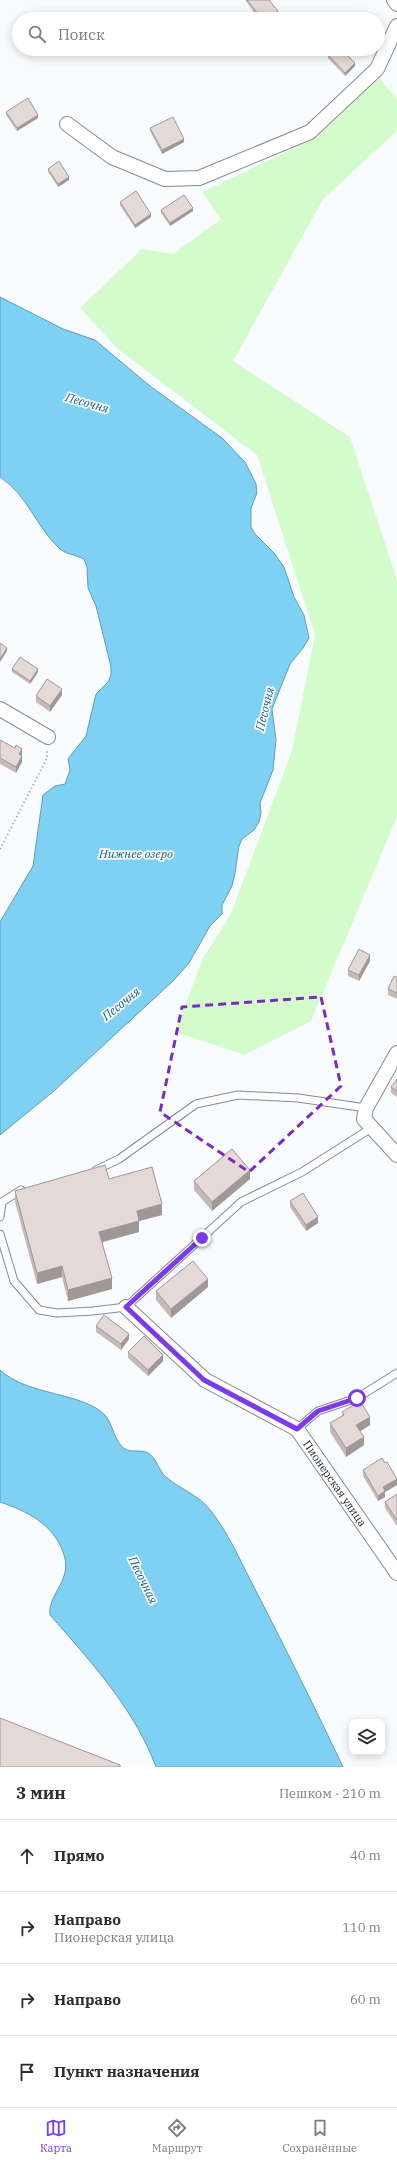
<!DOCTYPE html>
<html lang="ru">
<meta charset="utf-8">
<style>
:root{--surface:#fff;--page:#f7f7f7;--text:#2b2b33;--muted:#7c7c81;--line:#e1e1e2;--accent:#7c3aed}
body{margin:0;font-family:"IBM Plex Serif",serif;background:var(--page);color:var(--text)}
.controls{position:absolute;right:12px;bottom:12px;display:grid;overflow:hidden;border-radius:8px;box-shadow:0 2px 10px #0003}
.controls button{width:36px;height:36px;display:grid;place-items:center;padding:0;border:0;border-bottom:1px solid var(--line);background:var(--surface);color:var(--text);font:20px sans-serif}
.stop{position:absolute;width:12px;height:12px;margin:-9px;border:3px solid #7c3aed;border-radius:50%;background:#fff}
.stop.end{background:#7c3aed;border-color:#fff;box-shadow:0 1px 4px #0008}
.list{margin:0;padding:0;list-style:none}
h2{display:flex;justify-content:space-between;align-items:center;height:52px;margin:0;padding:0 16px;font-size:17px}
h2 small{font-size:13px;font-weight:400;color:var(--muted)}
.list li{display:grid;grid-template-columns:26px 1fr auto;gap:12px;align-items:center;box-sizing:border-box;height:72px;padding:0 16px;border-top:1px solid var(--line)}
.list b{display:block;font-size:15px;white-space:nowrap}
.list p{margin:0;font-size:13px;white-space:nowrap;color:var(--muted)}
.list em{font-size:13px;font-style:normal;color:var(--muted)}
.icon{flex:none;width:22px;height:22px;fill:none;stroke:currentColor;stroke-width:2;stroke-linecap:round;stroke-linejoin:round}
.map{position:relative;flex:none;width:397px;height:1767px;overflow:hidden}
.search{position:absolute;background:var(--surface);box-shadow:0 2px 10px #0003;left:12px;right:12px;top:12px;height:44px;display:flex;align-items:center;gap:10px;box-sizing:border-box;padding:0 14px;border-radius:22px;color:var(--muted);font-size:15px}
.sheet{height:340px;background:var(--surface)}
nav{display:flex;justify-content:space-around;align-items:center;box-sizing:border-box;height:56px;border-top:1px solid var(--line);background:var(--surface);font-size:11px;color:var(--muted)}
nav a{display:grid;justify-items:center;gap:2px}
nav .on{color:var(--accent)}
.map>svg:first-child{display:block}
</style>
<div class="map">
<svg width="397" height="1767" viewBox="0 0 397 1767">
<rect width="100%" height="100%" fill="#f9fcff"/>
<!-- green -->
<path fill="#d4fbcc" d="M379,78L397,99V131L323,199L233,361L350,437L397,580V817L311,1021L245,1055L175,1032L203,958L230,916L292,751L315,635L257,455L118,349L80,308L142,249L173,254L221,219L202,192L316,138Z"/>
<!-- water -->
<path fill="#7fd1f3" stroke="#629cb4" d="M0,297L63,329L95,340L150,386L222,438L245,462L256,484L257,493L251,508V527L255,534L274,553L284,567L294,597L304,615L309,638L303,648L290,664L272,709L276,740L273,770L260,803L261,813L259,822L254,830L242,839L239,846L235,873L232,886L222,905V914L210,926L189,963L173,981L55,1090L0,1135V922L33,866L43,795L55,786L65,784L70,770L68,759L86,736L96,694L108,682L111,675V667L96,606L88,588L87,567L84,559C76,555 65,554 59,548C36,527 27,494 0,477Z
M0,1370C28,1396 82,1392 105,1415C113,1424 114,1442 125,1449C131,1453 141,1449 148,1453C157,1458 158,1470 166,1477C181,1490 198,1494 211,1511C231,1537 242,1565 257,1593C287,1651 315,1708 343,1767H156C134,1708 91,1662 50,1615C48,1601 60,1589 64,1576C67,1568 66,1560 63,1552C53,1524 27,1511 0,1502Z"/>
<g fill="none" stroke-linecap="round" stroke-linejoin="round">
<defs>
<path id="service" d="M96,1170L119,1159L196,1104L238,1095L298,1098L366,1108
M0,1217L2,1202L21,1190
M0,1234L14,1281L39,1310L57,1313L93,1311L126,1307L241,1202L302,1172L373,1127
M297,1429L318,1411L357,1398L397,1373"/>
<g id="minor">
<path d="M394,0L397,4"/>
<path d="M67,124L112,157L165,179L199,178L310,132L377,69L397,26"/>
<path d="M0,709L48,737"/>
<path d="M397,1053L366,1108L364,1119L397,1155"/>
<path id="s1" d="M126,1307L205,1380L297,1429L397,1573"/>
</g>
</defs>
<!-- service casing -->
<use href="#service" stroke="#848b91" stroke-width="9"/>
<!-- minor casing -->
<use href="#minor" stroke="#848b91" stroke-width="16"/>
<!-- path -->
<path stroke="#95989b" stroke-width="2" stroke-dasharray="1 3" stroke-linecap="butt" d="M0,849L47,758V750"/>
<!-- service -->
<use href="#service" stroke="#fff" stroke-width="7"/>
<!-- minor -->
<use href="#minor" stroke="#fff" stroke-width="14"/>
</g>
<!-- wall -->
<path fill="#c4bbb9" d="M245,0H269L278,14L272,19H259Z
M328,55L355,66L345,76L328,58Z
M6,112L38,118L17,131L6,115Z
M150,128L184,142L162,154L150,131Z
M48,169L69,180L58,187L48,172Z
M120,202L151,217L135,228L120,205Z
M161,210L193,211L170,226L161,213Z
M12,669L38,672L30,684L12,672Z
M62,695L50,712L36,702V696Z
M0,740L22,755V762L16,773L0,764Z
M370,961L359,981L348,976V970Z
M397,977V999L388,995V989Z
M397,1079V1097L391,1093V1087Z
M109,1179L162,1215L139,1221V1232L102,1242L112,1289L68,1301L62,1277L37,1284L15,1202V1191Z
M250,1179L212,1211L194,1190V1181Z
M290,1201L318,1223L306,1231L290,1207Z
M208,1287L171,1318L156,1300V1291Z
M96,1326L129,1339L121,1350L96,1332Z
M128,1352L163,1361L148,1376L128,1358Z
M342,1412L370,1425L360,1431L364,1445L346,1457L330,1432V1423L342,1416Z
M385,1463L397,1485L385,1492V1497L378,1501L363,1476V1470Z
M397,1494V1526L385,1508V1502Z"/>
<!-- shaded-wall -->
<path fill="#a09896" d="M278,11V14L272,19H268Z
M355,63V66L345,76V73Z
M38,115V118L17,131V128Z
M184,139V142L162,154V150Z
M69,177V180L58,187V184Z
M193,208V211L170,226V223Z
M151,214V217L135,228V225Z
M7,648V651L0,662V659Z
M38,669V672L30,684V681Z
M62,689V695L50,712V706Z
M22,749V755L19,760V754Z
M22,756V762L16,773V767Z
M370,955V961L359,981V975Z
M250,1170V1179L212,1211V1202Z
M162,1204V1215L139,1221V1232L99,1243V1232L137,1211Z
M318,1217V1223L306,1231V1225Z
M62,1266V1277L37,1284V1273Z
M112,1278V1289L68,1301V1290Z
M208,1279V1287L171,1318V1309Z
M129,1334V1339L121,1350V1344Z
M163,1355V1361L148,1376V1370Z
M370,1417V1425L356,1434V1425Z
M364,1437V1445L346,1457V1448Z
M397,1479V1485L385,1492V1497L378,1501V1496L383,1487Z"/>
<!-- building -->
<path fill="#e4d9d7" stroke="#a09896" d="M247,0H269L278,11L268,19H262Z
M334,49H341L355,63L345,73L328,55Z
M28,98L38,115L17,128L6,112Z
M173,117L184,139L162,150L150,128Z
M59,161L69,177L58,184L48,169Z
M136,191L151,214L135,225L120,202Z
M184,195L193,208L170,223L161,210Z
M0,643L7,648L0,659Z
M20,657L38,669L30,681L12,669Z
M47,679L62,689L50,706L36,696Z
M0,740L15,748L16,745L22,749L19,754L22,756L16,767L0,758Z
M359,949L370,955L359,975L348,970Z
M394,976L397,977V993L388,989Z
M397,1079V1091L391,1087Z
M232,1149L250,1170L212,1202L194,1181Z
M105,1165L109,1179L152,1167L162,1204L137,1211L139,1221L99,1232L112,1278L68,1290L62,1266L37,1273L15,1191Z
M303,1193L318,1217L306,1225L290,1201Z
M193,1261L208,1279L171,1309L156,1291Z
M104,1315L129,1334L121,1344L96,1326Z
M144,1336L163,1355L148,1370L128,1352Z
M360,1401L370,1417L356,1425L364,1437L346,1448L330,1423L344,1415L342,1412Z
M382,1458L385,1463L387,1462L397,1479L383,1487L385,1491L378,1496L363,1470Z
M397,1494V1520L385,1502Z
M0,1718L120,1765V1767H0Z"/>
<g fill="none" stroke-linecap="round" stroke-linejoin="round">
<!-- route -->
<path stroke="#7c3aed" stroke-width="5" d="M202,1238L126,1307L204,1380L297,1429L318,1411L357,1398"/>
</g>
<!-- marked area -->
<path fill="none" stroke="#7b2cbf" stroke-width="3" stroke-dasharray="8 5" stroke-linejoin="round" d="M321,997L341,1086L249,1172L160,1112L182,1007Z"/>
<g text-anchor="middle" stroke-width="3.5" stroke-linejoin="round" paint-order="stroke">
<!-- street labels -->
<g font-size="11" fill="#1d2022" stroke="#f9fcff">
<text dy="4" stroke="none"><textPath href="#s1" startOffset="278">Пионерская улица</textPath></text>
</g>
<!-- water labels -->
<g font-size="12" font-style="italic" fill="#1a5c73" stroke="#f9fcff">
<text transform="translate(87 403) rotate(16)" y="4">Песочня</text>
<text transform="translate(265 709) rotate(-76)" y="4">Песочня</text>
<text x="136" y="858">Нижнее озеро</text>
<text transform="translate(121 1004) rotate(-39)" y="4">Песочня</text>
<text transform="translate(143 1580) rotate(64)" y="4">Песочная</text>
</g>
</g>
</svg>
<div class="controls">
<button><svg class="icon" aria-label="layers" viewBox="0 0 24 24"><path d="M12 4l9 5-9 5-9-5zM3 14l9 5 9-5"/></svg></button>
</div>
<div class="stop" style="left:357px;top:1398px"></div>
<div class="stop end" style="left:202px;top:1238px"></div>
<div class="search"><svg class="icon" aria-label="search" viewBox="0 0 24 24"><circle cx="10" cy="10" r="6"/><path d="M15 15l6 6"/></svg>Поиск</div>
</div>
<section class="sheet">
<h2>3 мин<small>Пешком · 210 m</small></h2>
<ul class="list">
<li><svg class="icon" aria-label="ahead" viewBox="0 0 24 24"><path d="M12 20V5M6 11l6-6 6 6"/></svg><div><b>Прямо</b></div><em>40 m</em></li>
<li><svg class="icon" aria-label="right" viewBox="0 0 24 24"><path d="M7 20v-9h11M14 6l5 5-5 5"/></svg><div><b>Направо</b><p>Пионерская улица</p></div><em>110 m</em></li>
<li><svg class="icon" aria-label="right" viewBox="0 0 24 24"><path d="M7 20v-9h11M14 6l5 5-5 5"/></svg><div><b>Направо</b></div><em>60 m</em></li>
<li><svg class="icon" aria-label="arrive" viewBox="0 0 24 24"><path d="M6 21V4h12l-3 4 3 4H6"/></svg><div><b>Пункт назначения</b></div></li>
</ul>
</section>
<nav>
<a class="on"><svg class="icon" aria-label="map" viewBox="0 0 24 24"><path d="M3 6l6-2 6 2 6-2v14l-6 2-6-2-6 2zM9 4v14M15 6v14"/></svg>Карта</a>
<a><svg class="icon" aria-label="directions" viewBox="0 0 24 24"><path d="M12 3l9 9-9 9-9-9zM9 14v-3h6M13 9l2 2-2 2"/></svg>Маршрут</a>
<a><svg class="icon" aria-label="saved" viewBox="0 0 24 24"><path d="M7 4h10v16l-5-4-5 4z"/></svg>Сохранённые</a>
</nav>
